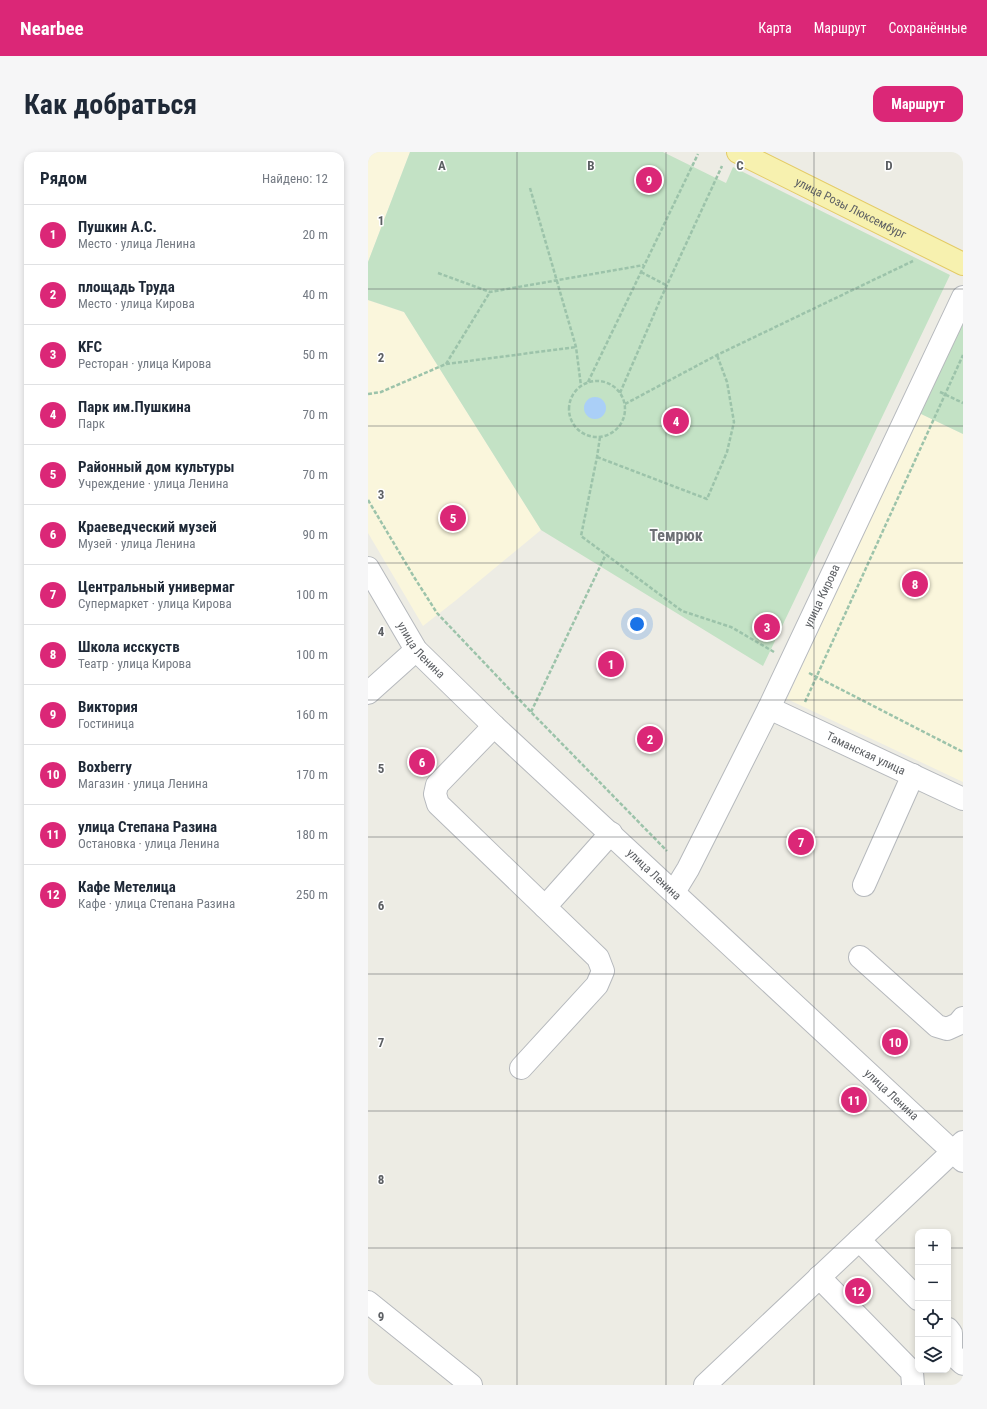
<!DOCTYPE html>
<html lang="ru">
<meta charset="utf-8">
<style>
:root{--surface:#fff;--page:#f6f6f7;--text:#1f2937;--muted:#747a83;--line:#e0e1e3;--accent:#db2777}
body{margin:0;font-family:"Roboto Condensed",sans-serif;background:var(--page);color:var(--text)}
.controls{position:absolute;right:12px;bottom:12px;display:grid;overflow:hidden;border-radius:8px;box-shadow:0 2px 6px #0003}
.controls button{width:36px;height:36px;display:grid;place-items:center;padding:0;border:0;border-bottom:1px solid var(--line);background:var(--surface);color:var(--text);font:20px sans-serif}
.you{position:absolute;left:269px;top:472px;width:14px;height:14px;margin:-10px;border:3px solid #fff;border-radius:50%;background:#1a73e8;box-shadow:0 0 0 6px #1a73e833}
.badge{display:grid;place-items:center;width:26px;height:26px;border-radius:50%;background:var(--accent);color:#fff;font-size:13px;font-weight:700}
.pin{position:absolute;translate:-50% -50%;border:2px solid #fff;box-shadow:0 1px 4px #0006}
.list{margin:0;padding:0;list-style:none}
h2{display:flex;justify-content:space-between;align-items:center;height:52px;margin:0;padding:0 16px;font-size:17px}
h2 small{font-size:13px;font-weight:400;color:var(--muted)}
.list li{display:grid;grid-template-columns:26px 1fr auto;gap:12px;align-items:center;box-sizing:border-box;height:60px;padding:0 16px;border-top:1px solid var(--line)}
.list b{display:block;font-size:15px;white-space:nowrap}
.list p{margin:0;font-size:13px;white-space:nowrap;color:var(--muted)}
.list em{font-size:13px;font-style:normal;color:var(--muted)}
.icon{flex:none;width:22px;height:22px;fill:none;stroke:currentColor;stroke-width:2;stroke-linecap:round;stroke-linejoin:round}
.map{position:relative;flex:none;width:595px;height:1233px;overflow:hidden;border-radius:12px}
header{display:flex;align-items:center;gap:24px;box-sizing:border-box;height:56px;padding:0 20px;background:var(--accent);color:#fff}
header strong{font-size:19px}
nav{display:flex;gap:22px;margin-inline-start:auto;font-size:14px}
.intro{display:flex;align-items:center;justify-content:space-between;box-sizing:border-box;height:96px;padding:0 24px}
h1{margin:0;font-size:28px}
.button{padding:10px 18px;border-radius:12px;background:var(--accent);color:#fff;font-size:14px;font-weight:700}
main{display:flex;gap:24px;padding:0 24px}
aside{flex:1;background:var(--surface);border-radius:12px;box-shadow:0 2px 6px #0003}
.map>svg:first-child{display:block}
</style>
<header>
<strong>Nearbee</strong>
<nav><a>Карта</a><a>Маршрут</a><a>Сохранённые</a></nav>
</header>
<div class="intro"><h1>Как добраться</h1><a class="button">Маршрут</a></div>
<main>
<aside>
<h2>Рядом<small>Найдено: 12</small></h2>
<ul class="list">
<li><span class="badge">1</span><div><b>Пушкин А.С.</b><p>Место · улица Ленина</p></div><em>20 m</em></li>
<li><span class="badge">2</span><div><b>площадь Труда</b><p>Место · улица Кирова</p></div><em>40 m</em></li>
<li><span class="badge">3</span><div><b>KFC</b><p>Ресторан · улица Кирова</p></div><em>50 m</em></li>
<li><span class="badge">4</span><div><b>Парк им.Пушкина</b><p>Парк</p></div><em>70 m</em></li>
<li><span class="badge">5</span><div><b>Районный дом культуры</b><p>Учреждение · улица Ленина</p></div><em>70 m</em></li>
<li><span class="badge">6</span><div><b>Краеведческий музей</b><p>Музей · улица Ленина</p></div><em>90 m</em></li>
<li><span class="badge">7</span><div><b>Центральный универмаг</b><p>Супермаркет · улица Кирова</p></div><em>100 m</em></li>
<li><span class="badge">8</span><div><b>Школа исскуств</b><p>Театр · улица Кирова</p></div><em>100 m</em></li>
<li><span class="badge">9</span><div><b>Виктория</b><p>Гостиница</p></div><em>160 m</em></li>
<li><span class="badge">10</span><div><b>Boxberry</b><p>Магазин · улица Ленина</p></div><em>170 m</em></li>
<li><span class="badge">11</span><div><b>улица Степана Разина</b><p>Остановка · улица Ленина</p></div><em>180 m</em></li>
<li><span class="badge">12</span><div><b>Кафе Метелица</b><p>Кафе · улица Степана Разина</p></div><em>250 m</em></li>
</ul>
</aside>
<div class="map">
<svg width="595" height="1233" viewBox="0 0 595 1233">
<rect width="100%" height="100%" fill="#edece4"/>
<!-- commercial -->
<path fill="#faf6dc" d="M0,0H42L0,110Z
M0,148L36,160L173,378L87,449L55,474L0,381Z
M551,261L595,282V630L419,547Z"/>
<!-- green -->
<path fill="#c3e2c5" d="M42,0H295L358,31L365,15L582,123L395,514L173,378L36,160L0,148V110Z
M595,168V282L551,261Z"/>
<!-- water -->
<path fill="#aacff7" d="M216 256a11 11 0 1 1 22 0a11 11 0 1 1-22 0Z"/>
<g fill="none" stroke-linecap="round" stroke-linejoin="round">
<defs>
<g id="minor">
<path id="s1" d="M0,416L48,498L126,574L595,1009"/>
<path d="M0,541L48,498"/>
<path id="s2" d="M401,556L595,647"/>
<path d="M126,574L69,633L67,642L70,652L230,806L235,819L229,833L153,916"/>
<path d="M496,733L545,623"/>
<path id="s3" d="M306,740L320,717L401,556L595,145"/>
<path d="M177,755L243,681"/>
<path d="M492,805L569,874L579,877L590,872L595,866"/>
<path d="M491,1088L550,1147"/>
<path d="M451,1125L544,1220L545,1233"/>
<path d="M0,1150L103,1233"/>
<path d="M580,1177L583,1181V1201L595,1212"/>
<path d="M337,1233L595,990"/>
</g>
<g id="major">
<path id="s4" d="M370,0L595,112"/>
</g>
</defs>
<!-- minor casing -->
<use href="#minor" stroke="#b6b9bd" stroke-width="24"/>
<!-- major casing -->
<use href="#major" stroke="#e4cb66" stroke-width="24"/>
<!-- path -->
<path stroke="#9cc3aa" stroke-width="2.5" stroke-dasharray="4 2" stroke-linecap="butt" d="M162,36L208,195L213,234
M273,120L298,133
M70,121L122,140L276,113
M78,212L122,140
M201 257a28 28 0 1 1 56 0a28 28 0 1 1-56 0Z
M220,230L330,2
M572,240L595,251
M252,241L293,146L354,14
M0,242L13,240L78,212L208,195
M257,252L349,203L545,109
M232,285L229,305L213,384L314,459L363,475L406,500
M229,305L339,347L359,300L366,270L359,230L349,203
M0,348L46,425L69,461L163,560L299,699
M441,521L595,600
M437,550L595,203
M163,560L238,402"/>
<!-- minor -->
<use href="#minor" stroke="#fff" stroke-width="22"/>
<!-- major -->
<use href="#major" stroke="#f7f1af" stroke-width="22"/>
</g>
<!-- grid -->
<path fill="none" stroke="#5c5f63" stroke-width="1" stroke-opacity="0.55" d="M149,0V1233M298,0V1233M446,0V1233M0,137H595M0,274H595M0,411H595M0,548H595M0,685H595M0,822H595M0,959H595M0,1096H550M580,1096H595"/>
<g text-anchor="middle" stroke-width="3" stroke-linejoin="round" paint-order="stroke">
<!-- street labels -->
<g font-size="12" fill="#5c5f63" stroke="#fff">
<text dy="4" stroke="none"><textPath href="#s4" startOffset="126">улица Розы Люксембург</textPath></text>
<text dy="4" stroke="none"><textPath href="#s3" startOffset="331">улица Кирова</textPath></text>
<text dy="4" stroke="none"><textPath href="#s1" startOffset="98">улица Ленина</textPath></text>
<text dy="4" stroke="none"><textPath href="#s2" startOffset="107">Таманская улица</textPath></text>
<text dy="4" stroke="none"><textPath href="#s1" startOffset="422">улица Ленина</textPath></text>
<text dy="4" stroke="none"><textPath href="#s1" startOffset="746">улица Ленина</textPath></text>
</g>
<!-- district labels -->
<g font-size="16" font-weight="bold" fill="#6d7075" stroke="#fff">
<text x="308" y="389">Темрюк</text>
</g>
</g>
<g font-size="13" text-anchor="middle" font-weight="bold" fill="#5c5f63" stroke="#fff" stroke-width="3" stroke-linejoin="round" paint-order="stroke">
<text x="74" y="18">A</text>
<text x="223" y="18">B</text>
<text x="372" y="18">C</text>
<text x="521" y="18">D</text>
<text x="13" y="73">1</text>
<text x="13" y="210">2</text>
<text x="13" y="347">3</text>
<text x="13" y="484">4</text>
<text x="13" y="621">5</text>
<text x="13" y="758">6</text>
<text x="13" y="895">7</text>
<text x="13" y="1032">8</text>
<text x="13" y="1169">9</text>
</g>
</svg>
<div class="controls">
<button>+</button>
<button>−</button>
<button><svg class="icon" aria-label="locate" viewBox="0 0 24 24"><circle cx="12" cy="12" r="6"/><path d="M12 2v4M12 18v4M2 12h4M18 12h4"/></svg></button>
<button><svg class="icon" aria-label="layers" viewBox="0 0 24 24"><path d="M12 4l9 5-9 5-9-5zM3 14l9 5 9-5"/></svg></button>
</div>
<div class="you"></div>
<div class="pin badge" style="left:243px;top:512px">1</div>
<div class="pin badge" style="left:282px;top:587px">2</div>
<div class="pin badge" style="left:399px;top:475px">3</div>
<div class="pin badge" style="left:308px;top:269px">4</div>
<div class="pin badge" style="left:85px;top:366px">5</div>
<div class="pin badge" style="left:54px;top:610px">6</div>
<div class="pin badge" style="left:433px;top:690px">7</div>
<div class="pin badge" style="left:547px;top:432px">8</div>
<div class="pin badge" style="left:281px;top:28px">9</div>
<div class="pin badge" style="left:527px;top:890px">10</div>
<div class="pin badge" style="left:486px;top:948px">11</div>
<div class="pin badge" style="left:490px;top:1139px">12</div>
</div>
</main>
